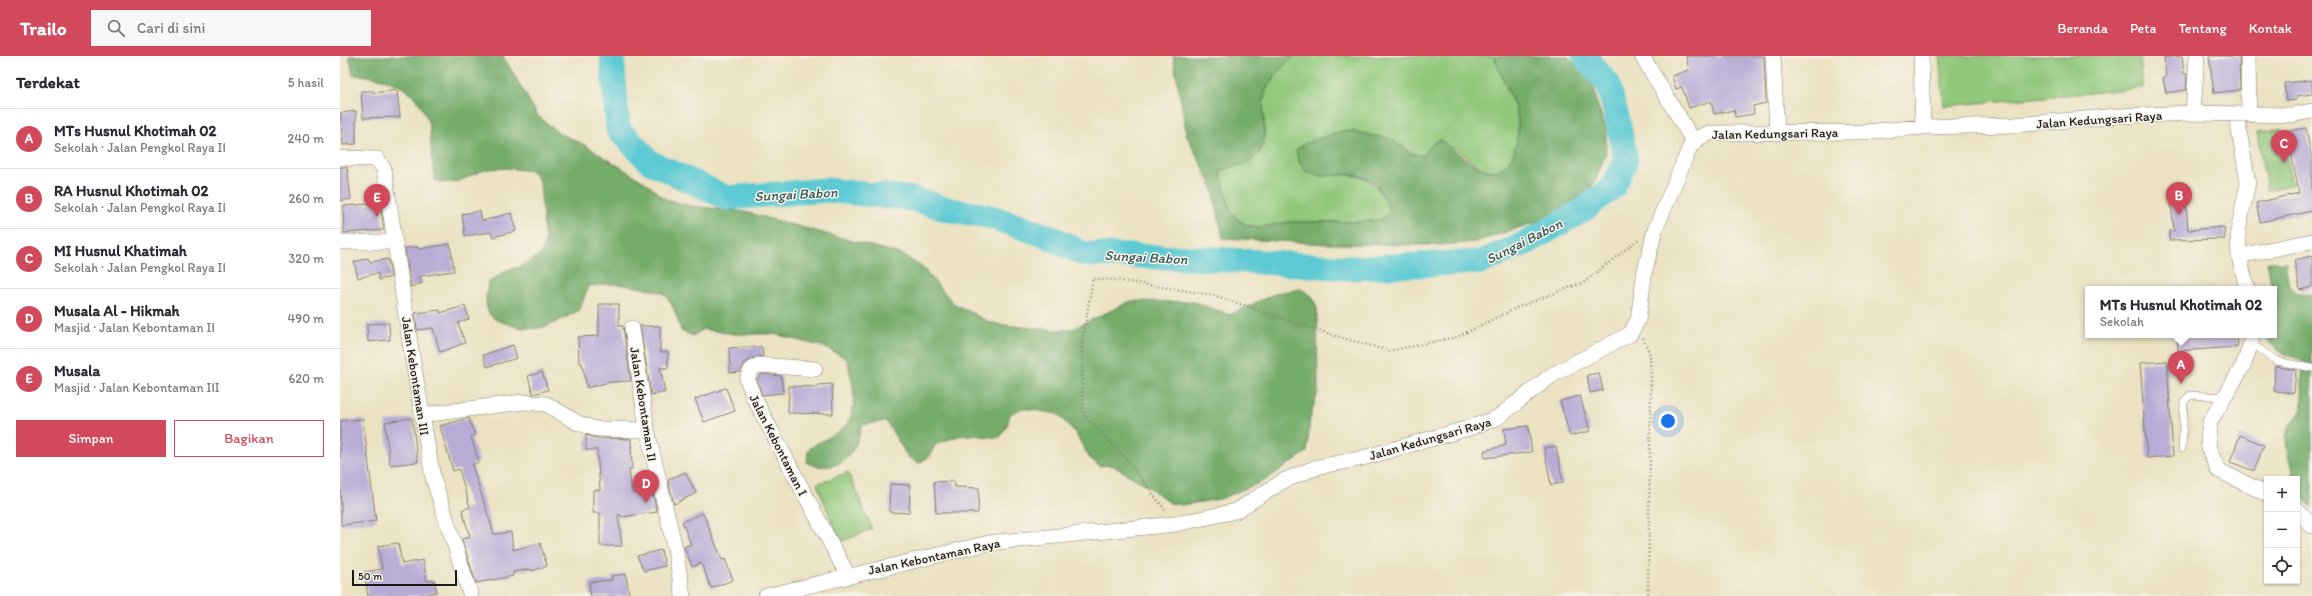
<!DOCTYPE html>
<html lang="id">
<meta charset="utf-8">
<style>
:root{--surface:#fff;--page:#f7f7f7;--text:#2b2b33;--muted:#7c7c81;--line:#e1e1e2;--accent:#d1495b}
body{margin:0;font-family:Itim,sans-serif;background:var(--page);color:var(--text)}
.controls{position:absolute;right:12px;bottom:12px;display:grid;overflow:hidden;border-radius:0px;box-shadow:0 1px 3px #0004}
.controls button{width:36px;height:36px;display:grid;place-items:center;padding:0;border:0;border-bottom:1px solid var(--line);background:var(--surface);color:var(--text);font:20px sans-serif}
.scale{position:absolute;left:12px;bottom:10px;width:105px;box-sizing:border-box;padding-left:4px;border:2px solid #1c1c1c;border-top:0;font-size:11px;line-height:14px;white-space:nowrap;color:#1c1c1c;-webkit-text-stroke:3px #f7f3e8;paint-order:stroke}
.you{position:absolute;left:1328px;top:365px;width:14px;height:14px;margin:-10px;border:3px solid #fff;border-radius:50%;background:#1a73e8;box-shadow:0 0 0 6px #1a73e833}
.badge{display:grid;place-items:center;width:26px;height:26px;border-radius:50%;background:var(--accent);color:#fff;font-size:13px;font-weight:700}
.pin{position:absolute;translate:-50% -33px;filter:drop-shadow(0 1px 2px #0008)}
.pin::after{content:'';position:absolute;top:21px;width:14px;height:12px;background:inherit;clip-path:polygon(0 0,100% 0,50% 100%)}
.popup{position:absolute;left:1745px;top:230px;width:192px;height:52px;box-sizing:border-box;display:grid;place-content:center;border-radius:0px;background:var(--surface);filter:drop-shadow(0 1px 3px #0005);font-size:13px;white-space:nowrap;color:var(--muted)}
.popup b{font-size:15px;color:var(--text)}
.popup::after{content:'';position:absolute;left:50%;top:100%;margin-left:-8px;border:8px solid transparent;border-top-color:var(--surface)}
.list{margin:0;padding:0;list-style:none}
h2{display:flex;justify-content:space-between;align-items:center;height:52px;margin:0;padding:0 16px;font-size:17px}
h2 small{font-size:13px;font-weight:400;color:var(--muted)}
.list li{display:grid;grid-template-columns:26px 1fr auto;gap:12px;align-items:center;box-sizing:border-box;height:60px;padding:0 16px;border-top:1px solid var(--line)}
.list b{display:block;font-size:15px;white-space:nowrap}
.list p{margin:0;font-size:13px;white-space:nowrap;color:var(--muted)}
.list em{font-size:13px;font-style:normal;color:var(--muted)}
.actions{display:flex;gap:8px;padding:12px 16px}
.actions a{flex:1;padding:9px 0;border:1px solid var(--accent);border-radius:0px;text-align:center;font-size:14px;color:var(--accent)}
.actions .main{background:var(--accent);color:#fff}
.icon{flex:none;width:22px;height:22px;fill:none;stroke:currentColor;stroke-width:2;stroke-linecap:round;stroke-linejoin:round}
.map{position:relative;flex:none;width:1972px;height:540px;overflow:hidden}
header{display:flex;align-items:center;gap:24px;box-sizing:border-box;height:56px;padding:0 20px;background:var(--accent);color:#fff}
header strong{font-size:19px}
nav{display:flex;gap:22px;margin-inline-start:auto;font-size:14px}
.search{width:280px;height:36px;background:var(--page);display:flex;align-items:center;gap:10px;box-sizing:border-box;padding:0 14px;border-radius:0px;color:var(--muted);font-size:15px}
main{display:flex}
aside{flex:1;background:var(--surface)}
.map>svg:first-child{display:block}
</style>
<header>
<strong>Trailo</strong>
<div class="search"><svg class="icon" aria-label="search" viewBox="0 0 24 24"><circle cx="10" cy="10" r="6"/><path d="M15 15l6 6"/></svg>Cari di sini</div>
<nav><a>Beranda</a><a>Peta</a><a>Tentang</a><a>Kontak</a></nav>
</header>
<main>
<aside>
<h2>Terdekat<small>5 hasil</small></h2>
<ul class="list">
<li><span class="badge">A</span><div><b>MTs Husnul Khotimah 02</b><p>Sekolah · Jalan Pengkol Raya II</p></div><em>240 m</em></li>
<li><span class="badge">B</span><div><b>RA Husnul Khotimah 02</b><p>Sekolah · Jalan Pengkol Raya II</p></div><em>260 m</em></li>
<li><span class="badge">C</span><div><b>MI Husnul Khatimah</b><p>Sekolah · Jalan Pengkol Raya II</p></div><em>320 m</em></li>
<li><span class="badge">D</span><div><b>Musala Al - Hikmah</b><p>Masjid · Jalan Kebontaman II</p></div><em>490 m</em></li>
<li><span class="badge">E</span><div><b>Musala</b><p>Masjid · Jalan Kebontaman III</p></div><em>620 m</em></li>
</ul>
<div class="actions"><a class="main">Simpan</a><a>Bagikan</a></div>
</aside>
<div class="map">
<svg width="1972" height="540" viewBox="0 0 1972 540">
<rect width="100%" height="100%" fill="#f7f3e8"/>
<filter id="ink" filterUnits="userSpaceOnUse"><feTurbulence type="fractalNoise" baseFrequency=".025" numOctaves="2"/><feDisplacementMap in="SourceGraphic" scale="8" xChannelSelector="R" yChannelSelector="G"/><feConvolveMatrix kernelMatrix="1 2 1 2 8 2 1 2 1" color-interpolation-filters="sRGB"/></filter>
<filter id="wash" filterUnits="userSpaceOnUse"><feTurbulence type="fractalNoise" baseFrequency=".012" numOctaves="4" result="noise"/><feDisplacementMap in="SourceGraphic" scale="16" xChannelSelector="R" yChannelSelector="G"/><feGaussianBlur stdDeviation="0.9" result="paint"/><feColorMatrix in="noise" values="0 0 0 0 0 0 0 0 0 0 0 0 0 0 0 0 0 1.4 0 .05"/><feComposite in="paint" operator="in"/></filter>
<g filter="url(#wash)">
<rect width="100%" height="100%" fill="#ebe2c2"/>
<!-- green -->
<path fill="#90c77a" stroke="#56724b" d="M954,0H1154C1160,19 1170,36 1176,54C1182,74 1176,121 1147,114C1132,111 1124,94 1111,91C1105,89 1096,90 1090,89L1084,99L1072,98L1062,89L979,120C1019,118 1033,115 1050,155L1041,164L1015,166H949L922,171L909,170L898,164L890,154L880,115C891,110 905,110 914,102C933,86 918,54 926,34C932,21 944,9 954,0Z
M1599,0H1800L1803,32L1604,50Z
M1941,72L1952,129L1927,134L1917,77Z
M508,416L532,473L500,486L477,428Z"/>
<!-- forest -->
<path fill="#74ac6a" stroke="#486443" d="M9,0H163L198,60L219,77L243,88L306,127L325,143L351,150L405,156L561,198L582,211L613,247L649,266L662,269L719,274L732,273L791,245L854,246L890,259L936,237L961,233L972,240L977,252L978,336L970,362L967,396L924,425L880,443L842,449L830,447L809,431L772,409L759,410L749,401L736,378L718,358L682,352L670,358L667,370L660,381C646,382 631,377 619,380C611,382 603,386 595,389L589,401L579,407L568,401L546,365L521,369C517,399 499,419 467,407L468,394C478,385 493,381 503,372C521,355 512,324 507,303L484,291L435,278H394L363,273L353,280L341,275C338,264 333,246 324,238C319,234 285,229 276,228C267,227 257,230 248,230L240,254C208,270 200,279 165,267C157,265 149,261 147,252C145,245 147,235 148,227L167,214L180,211L201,198L205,185L200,127L194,116C181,113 154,110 142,115C122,122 117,131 95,124C94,114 92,104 91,93C90,86 91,76 89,69C80,32 47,20 13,19Z
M833,0H954C944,9 932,21 926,34C918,54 933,86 914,102C905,111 891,110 880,115L890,154L898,164L909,170L922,171L948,166H1015L1041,164L1050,155C1045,144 1040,130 1030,124C1001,107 963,139 956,94L966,87L1005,74L1051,83L1072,98L1084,99L1090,89L1100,84C1115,93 1130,110 1146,114C1176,121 1182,74 1176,54C1170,36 1160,19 1154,0H1227L1254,30L1257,48L1266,72V97L1256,123L1249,134L1205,163L1135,186L1102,189L990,188L883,182L872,130L847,80Z
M1927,206H1946C1947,226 1949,242 1972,238V451L1957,435V423H1953C1952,407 1942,389 1948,373C1951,365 1959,361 1962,353V304C1945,298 1933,295 1924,279H1934V233H1932Z"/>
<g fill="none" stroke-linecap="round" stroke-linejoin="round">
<!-- river -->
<path stroke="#5cc9d3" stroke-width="25" d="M272,0L278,73L310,106L387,142L486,134L573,143L610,154L648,160L710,181L744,198L872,203L1011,212L1141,206L1188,186L1243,154L1274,130L1286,104L1278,66L1268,28L1244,0"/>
</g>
<g id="blocks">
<!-- building -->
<path fill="#b8abd5" d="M1346,0H1424L1426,47L1413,50L1414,58L1395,61L1394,54L1374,58L1371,45L1349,52L1342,31L1336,33L1332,20L1349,14Z
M1842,0L1844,18H1847L1846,34L1826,37L1823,22L1826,21L1824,2Z
M1869,0H1899L1900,34L1874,37Z
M1972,24V38L1957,40V44L1946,45L1944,27Z
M57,34L60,61L23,62L21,35H33V37Z
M16,55V88L3,89L0,57Z
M1966,72L1972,103V155L1920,166L1916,147L1959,137L1947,75Z
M0,111H7L11,143L0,145Z
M1846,146L1848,174L1884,171L1885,183L1829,184V175H1834L1831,147Z
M40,147L44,174L4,177L3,150Z
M140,155L142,165L171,157L176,175L153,181L151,176L125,180L122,158Z
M110,188L114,215L80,220L82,227L71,231L65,192L78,191L79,193Z
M1972,200V231L1960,234L1954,204Z
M28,202L30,206L48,203L51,221L39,224L38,217L18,222L14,206Z
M259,248H279V270H283L291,325L270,326L247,332L242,307H239L238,281L259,280Z
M125,250L129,263L118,267L125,287L100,296L93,272L77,274L75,257L100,254V257Z
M49,267L50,284L28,286L27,268Z
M300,270H320V296H328V312H320L325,336L311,339Z
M1837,279H1897L1898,291L1838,295Z
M173,289L177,302L147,311L143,299Z
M404,291H422L423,300L413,302L405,307L400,316L390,317L389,292Z
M1827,305L1833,400L1807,402L1800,307Z
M1935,310L1956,314L1954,337L1934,335Z
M202,316L208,334L193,338L188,320Z
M1259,317L1263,334L1250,337L1247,319Z
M422,318L441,320L443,337L422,339L417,323Z
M492,328L493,358L448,357L449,330L478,331V329Z
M386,332L395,355L364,366L355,343Z
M1240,340L1250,375L1230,380L1220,345Z
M72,362L78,406L50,409L45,366Z
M129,362L135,380L131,381L139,406L132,409L154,478L171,476L173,494L200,487L207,510L192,515L191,513L173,516V520L136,527L122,483L130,481L122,454L130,451L119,413L113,415L100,370Z
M23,363L36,465L1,469L0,365Z
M1188,370L1192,396L1145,402L1144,395L1166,389L1164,373Z
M246,379L256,382L291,383L292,413H289L292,437L312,435L317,456L281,461L280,458L278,459L282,490H260V457H253V434H260L257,394H246Z
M1900,379L1924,389L1914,415L1890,406Z
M1216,390L1223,427L1211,429L1204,392Z
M345,416L356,437L334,448L328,424Z
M614,425L615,431L639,432L638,457H596L594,426Z
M550,428L570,429L569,457L549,456Z
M363,457L382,504L385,503L393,524L371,532L361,507L352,511L344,491L351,488L342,466Z
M58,487L62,508L83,504L87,525L94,524L97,536L78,540H28L24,516L42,513L38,490Z
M321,494L325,510L304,515L297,500Z
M286,518L289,540H250L249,526L272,524L271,520Z"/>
</g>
</g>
<g filter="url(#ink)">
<use href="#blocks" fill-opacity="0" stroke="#847f6f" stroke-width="1"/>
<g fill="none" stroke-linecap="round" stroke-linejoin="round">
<defs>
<path id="service" d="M1911,287L1937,305L1972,312
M1842,393L1844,346L1850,339L1885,341"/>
<path id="minor" d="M1302,0L1354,86
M1433,0L1437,76
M1581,0L1583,71
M1908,0L1909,59
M1853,57L1857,0
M1896,58L1908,126L1898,176L1899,200L1907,233
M0,102L37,103L44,113L72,300L93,422L131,540
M0,186H55
M1899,200L1972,185
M292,272L307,374L335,492L343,540
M1912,279L1911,287L1904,308L1870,366L1868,382L1869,393L1878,414L1927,438
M475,313L418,309L411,314L407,323L414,342L508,520
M82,359L183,346L206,348L238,367L256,373L307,374
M1957,454L1972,470
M426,540L649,487L836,468L896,455L943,425L977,411L1019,403L1129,372L1157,362L1212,319L1290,278L1298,264L1305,214L1315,174L1350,91L1360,81L1370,77L1525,76L1583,71L1674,69L1778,60L1853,57L1952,59L1972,55"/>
</defs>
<!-- service casing -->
<use href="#service" stroke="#847f6f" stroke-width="8"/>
<!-- minor casing -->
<use href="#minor" stroke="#847f6f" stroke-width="16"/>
<!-- path -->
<path stroke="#847f6f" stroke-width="2.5" stroke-dasharray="1 3" stroke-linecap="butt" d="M1303,282L1310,298L1311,322L1308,540
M825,454L788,405L743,358L742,286L753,223L776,224L873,239L996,280L1049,295L1117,281L1176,252L1244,226L1299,183"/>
<!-- service -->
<use href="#service" stroke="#fff" stroke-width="7"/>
<!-- minor -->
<use href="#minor" stroke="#fff" stroke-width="15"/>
</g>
</g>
<g text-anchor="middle" stroke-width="3" stroke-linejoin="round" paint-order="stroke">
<!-- street labels -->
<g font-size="13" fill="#1c1c1c" stroke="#f7f3e8">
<text transform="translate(1759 63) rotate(-4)" y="5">Jalan Kedungsari Raya</text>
<text transform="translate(1435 77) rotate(-1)" y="5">Jalan Kedungsari Raya</text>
<text transform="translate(76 320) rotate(81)" y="5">Jalan Kebontaman III</text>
<text transform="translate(304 348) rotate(81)" y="5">Jalan Kebontaman II</text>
<text transform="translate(1090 382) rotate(-16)" y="5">Jalan Kedungsari Raya</text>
<text transform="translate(439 389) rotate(63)" y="5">Jalan Kebontaman I</text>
<text transform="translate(594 500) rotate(-12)" y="5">Jalan Kebontaman Raya</text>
</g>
<!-- water labels -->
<g font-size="14" font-style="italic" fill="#32595c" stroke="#f7f3e8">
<text transform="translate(456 138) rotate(-3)" y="5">Sungai Babon</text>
<text transform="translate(1184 185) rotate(-27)" y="5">Sungai Babon</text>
<text transform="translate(806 201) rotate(3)" y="5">Sungai Babon</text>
</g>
</g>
</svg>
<div class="controls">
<button>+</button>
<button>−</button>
<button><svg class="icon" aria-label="locate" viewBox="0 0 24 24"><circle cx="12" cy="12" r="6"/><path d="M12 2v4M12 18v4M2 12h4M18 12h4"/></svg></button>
</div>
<div class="scale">50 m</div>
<div class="you"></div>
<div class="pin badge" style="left:1841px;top:328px">A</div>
<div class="popup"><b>MTs Husnul Khotimah 02</b>Sekolah</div>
<div class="pin badge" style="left:1839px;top:159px">B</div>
<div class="pin badge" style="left:1944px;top:107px">C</div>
<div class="pin badge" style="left:306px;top:447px">D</div>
<div class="pin badge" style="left:37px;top:161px">E</div>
</div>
</main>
